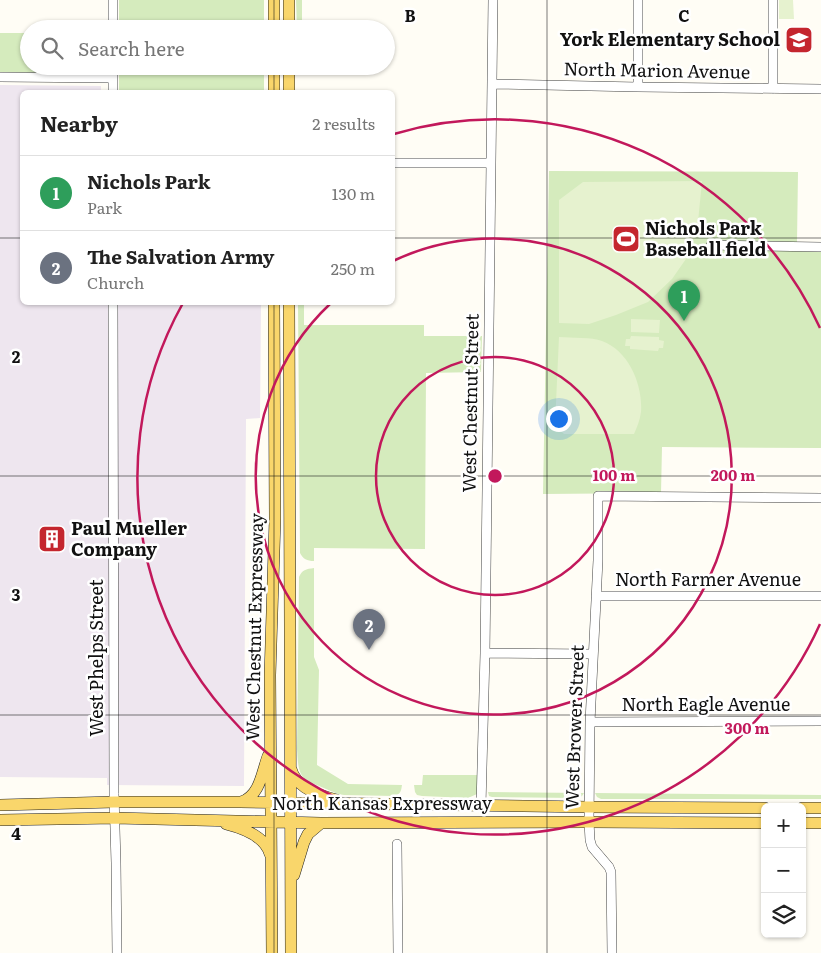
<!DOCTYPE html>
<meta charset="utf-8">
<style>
:root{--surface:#fff;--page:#f6f6f6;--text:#222;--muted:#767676;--line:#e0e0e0;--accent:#c4262e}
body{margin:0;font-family:Literata,serif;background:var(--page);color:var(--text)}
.controls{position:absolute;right:15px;bottom:15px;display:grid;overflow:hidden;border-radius:8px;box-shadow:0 1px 4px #0004}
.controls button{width:45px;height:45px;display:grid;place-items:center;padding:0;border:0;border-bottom:1px solid var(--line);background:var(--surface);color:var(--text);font:25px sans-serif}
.you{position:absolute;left:558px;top:418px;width:18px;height:18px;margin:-12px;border:4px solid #fff;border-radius:50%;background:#1a73e8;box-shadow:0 0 0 8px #1a73e833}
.badge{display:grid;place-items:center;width:32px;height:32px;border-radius:50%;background:var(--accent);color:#fff;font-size:16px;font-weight:700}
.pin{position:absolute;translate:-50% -41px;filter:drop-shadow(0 1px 2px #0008)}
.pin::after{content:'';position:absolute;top:26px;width:18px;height:15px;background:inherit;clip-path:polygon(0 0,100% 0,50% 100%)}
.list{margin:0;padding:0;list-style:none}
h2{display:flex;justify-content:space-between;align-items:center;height:65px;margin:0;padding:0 20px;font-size:21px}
h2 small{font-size:16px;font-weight:400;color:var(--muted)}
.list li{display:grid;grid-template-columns:32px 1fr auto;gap:15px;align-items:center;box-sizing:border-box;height:75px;padding:0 20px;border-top:1px solid var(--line)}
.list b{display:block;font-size:19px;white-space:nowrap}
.list p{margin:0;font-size:16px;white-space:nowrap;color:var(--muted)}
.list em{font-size:16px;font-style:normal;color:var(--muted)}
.icon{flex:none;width:28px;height:28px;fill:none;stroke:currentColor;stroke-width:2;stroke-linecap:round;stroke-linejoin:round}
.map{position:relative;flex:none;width:821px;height:953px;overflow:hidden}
.search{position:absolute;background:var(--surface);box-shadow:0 1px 4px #0004;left:20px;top:20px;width:375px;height:55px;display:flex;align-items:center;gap:12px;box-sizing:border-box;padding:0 18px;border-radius:28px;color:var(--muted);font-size:19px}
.panel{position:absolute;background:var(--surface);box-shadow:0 1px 4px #0004;left:20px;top:90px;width:375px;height:215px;border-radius:8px}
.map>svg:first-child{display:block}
</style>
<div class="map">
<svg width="821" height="953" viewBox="0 0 821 953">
<rect width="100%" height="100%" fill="#fffdf5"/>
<!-- industrial -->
<path fill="#eee6ef" d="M0,85L101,86V92H22V302L261,303L260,418L246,419L244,786L107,785V778L0,777Z"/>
<!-- green -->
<path fill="#d5ebbd" d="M119,0H264V29H119Z
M296,0H302V29H297Z
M0,33H29V66H108L107,70L101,74H5L0,72Z
M119,66H264V92H119Z
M549,171L798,172L797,242L821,243V448L662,447L661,493L543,494Z
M300,303H304V325H424V336H482L481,372L426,373L425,549L314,548V561C307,561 303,559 300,553L298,304Z
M314,568V657L319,670L317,765L348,784L402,785C401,791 401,794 394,796L344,795L338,794L307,781C297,774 298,760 297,749L299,577C302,570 306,569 314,568Z
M423,775H479L478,790L477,794L468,798L422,796L417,795L415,792L414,785H422Z
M488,792L584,793L582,796L578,798L492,797L489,796Z
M595,793L821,795V799H601L597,797Z"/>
<!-- pitch -->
<path fill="#e6f2cf" d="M779,0H793L794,19H779Z
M702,181L698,222L688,256L672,279L648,302L616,315L589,324L559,323V200L583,182Z
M631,319L660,320L659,333L631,332Z
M631,336L659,337V340L664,341L663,348H659L658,351L630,349V346H625L626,339H630Z
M559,337C571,338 592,337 602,341C629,351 643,385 641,412C640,420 637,427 634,434H564L555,425Z"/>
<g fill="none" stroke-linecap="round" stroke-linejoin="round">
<defs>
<path id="minor" d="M113,0V29
M773,0V89
M0,77L113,78
M492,84L638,87L821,89
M638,87V0
M113,92V66
M392,163H490
M711,245L821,247
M113,302L114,794L116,863L117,953
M596,596H821
M485,653L593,654
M590,722L821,721
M481,806L485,653L493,0
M397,844L398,953
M612,953L611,872L609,867L592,847L590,840L589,822L590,722L598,560V496L821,498"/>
<path id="major" d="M274,0V29
M289,0V29
M274,66V92
M289,66V92
M289,302L291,953
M291,769C296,788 320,796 337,800
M241,802C260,796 262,772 268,756
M0,805L114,802H240L589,807L765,808
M802,808H821
M0,820L115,818L321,823L589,822L765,823
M802,823H821
M226,824C242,828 265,836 270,854
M294,875L304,842L308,834L321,823
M272,953L270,675L275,519L274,302"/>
</defs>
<!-- minor casing -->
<use href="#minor" stroke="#444" stroke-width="10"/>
<!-- major casing -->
<use href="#major" stroke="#222" stroke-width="12"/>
<!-- minor -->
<use href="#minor" stroke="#fff" stroke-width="9"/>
<!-- major -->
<use href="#major" stroke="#f9d66b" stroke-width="11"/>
</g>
<!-- grid -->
<path fill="none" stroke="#111" stroke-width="1" stroke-opacity="0.55" d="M274,0V29M547,0V953M274,66V92M0,238H22M392,238H821M274,302V953M0,476H821M0,715H821"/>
<!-- distance rings -->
<g fill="none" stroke="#c2185b" stroke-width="2.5">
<circle cx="495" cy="476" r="119"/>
<path d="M393 261A238 238 0 1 1 331 303"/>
<path d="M820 624A357 357 0 1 1 183 303M394 134A357 357 0 0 1 820 328"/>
</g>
<!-- icons -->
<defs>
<symbol id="school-square" viewBox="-11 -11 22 22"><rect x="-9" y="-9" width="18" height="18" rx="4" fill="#c4262e" stroke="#fff"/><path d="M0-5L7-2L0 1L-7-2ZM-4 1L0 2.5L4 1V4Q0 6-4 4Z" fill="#fff"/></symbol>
<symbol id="stadium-square" viewBox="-11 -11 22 22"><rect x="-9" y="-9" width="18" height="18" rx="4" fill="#c4262e" stroke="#fff"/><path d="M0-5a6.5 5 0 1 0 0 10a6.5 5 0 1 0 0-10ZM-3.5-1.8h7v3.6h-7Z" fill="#fff"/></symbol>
<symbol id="building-square" viewBox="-11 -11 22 22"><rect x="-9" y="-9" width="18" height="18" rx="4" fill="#c4262e" stroke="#fff"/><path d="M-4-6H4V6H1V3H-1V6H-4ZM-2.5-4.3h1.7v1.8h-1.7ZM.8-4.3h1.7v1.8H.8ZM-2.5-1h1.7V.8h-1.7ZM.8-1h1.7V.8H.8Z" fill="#fff"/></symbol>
</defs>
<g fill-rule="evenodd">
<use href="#school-square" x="783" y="24" width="32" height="32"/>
<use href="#stadium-square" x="610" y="223" width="32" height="32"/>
<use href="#building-square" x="36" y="523" width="32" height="32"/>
</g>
<g text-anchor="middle" stroke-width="5" stroke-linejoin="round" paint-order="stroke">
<!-- poi labels -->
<g font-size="18" font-weight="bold" fill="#111" stroke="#fff" text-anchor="start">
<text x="780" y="46" text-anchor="end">York Elementary School</text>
<text x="645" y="235">Nichols Park<tspan x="645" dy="21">Baseball field</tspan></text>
<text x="71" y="535">Paul Mueller<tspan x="71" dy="21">Company</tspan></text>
</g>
<!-- street labels -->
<g font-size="18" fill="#111" stroke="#fff">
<text transform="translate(657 71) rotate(1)" y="6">North Marion Avenue</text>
<text transform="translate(471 403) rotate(-89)" y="6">West Chestnut Street</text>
<text x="708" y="586">North Farmer Avenue</text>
<text transform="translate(255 627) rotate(-89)" y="6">West Chestnut Expressway</text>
<text transform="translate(97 658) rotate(-90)" y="6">West Phelps Street</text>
<text x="706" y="711">North Eagle Avenue</text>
<text transform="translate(575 727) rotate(-88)" y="6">West Brower Street</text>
<text x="382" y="810">North Kansas Expressway</text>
</g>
</g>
<g font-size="16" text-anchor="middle" font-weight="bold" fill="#111" stroke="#fff" stroke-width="5" stroke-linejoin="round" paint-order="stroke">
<text x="410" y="22">B</text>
<text x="684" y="22">C</text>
<text x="16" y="363">2</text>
<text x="16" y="601">3</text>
<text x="16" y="840">4</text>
</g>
<circle cx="495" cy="476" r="8" fill="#c2185b" stroke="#fff" stroke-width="2.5"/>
<g font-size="15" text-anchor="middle" font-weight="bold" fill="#c2185b" stroke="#fff" stroke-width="5" stroke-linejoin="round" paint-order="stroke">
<text x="614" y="481">100 m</text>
<text x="733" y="481">200 m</text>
<text x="747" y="734">300 m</text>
</g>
</svg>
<div class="controls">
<button>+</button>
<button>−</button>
<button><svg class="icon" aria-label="layers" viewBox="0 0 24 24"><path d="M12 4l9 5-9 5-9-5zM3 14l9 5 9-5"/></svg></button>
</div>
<div class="you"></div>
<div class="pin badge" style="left:684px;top:321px;background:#2e9e5b">1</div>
<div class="pin badge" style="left:369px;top:650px;background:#6b7280">2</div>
<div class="search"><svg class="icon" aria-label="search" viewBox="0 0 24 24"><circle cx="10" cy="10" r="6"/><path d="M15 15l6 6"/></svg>Search here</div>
<section class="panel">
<h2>Nearby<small>2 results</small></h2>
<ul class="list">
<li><span class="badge" style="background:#2e9e5b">1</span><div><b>Nichols Park</b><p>Park</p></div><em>130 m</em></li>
<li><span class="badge" style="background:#6b7280">2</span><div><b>The Salvation Army</b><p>Church</p></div><em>250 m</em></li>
</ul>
</section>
</div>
